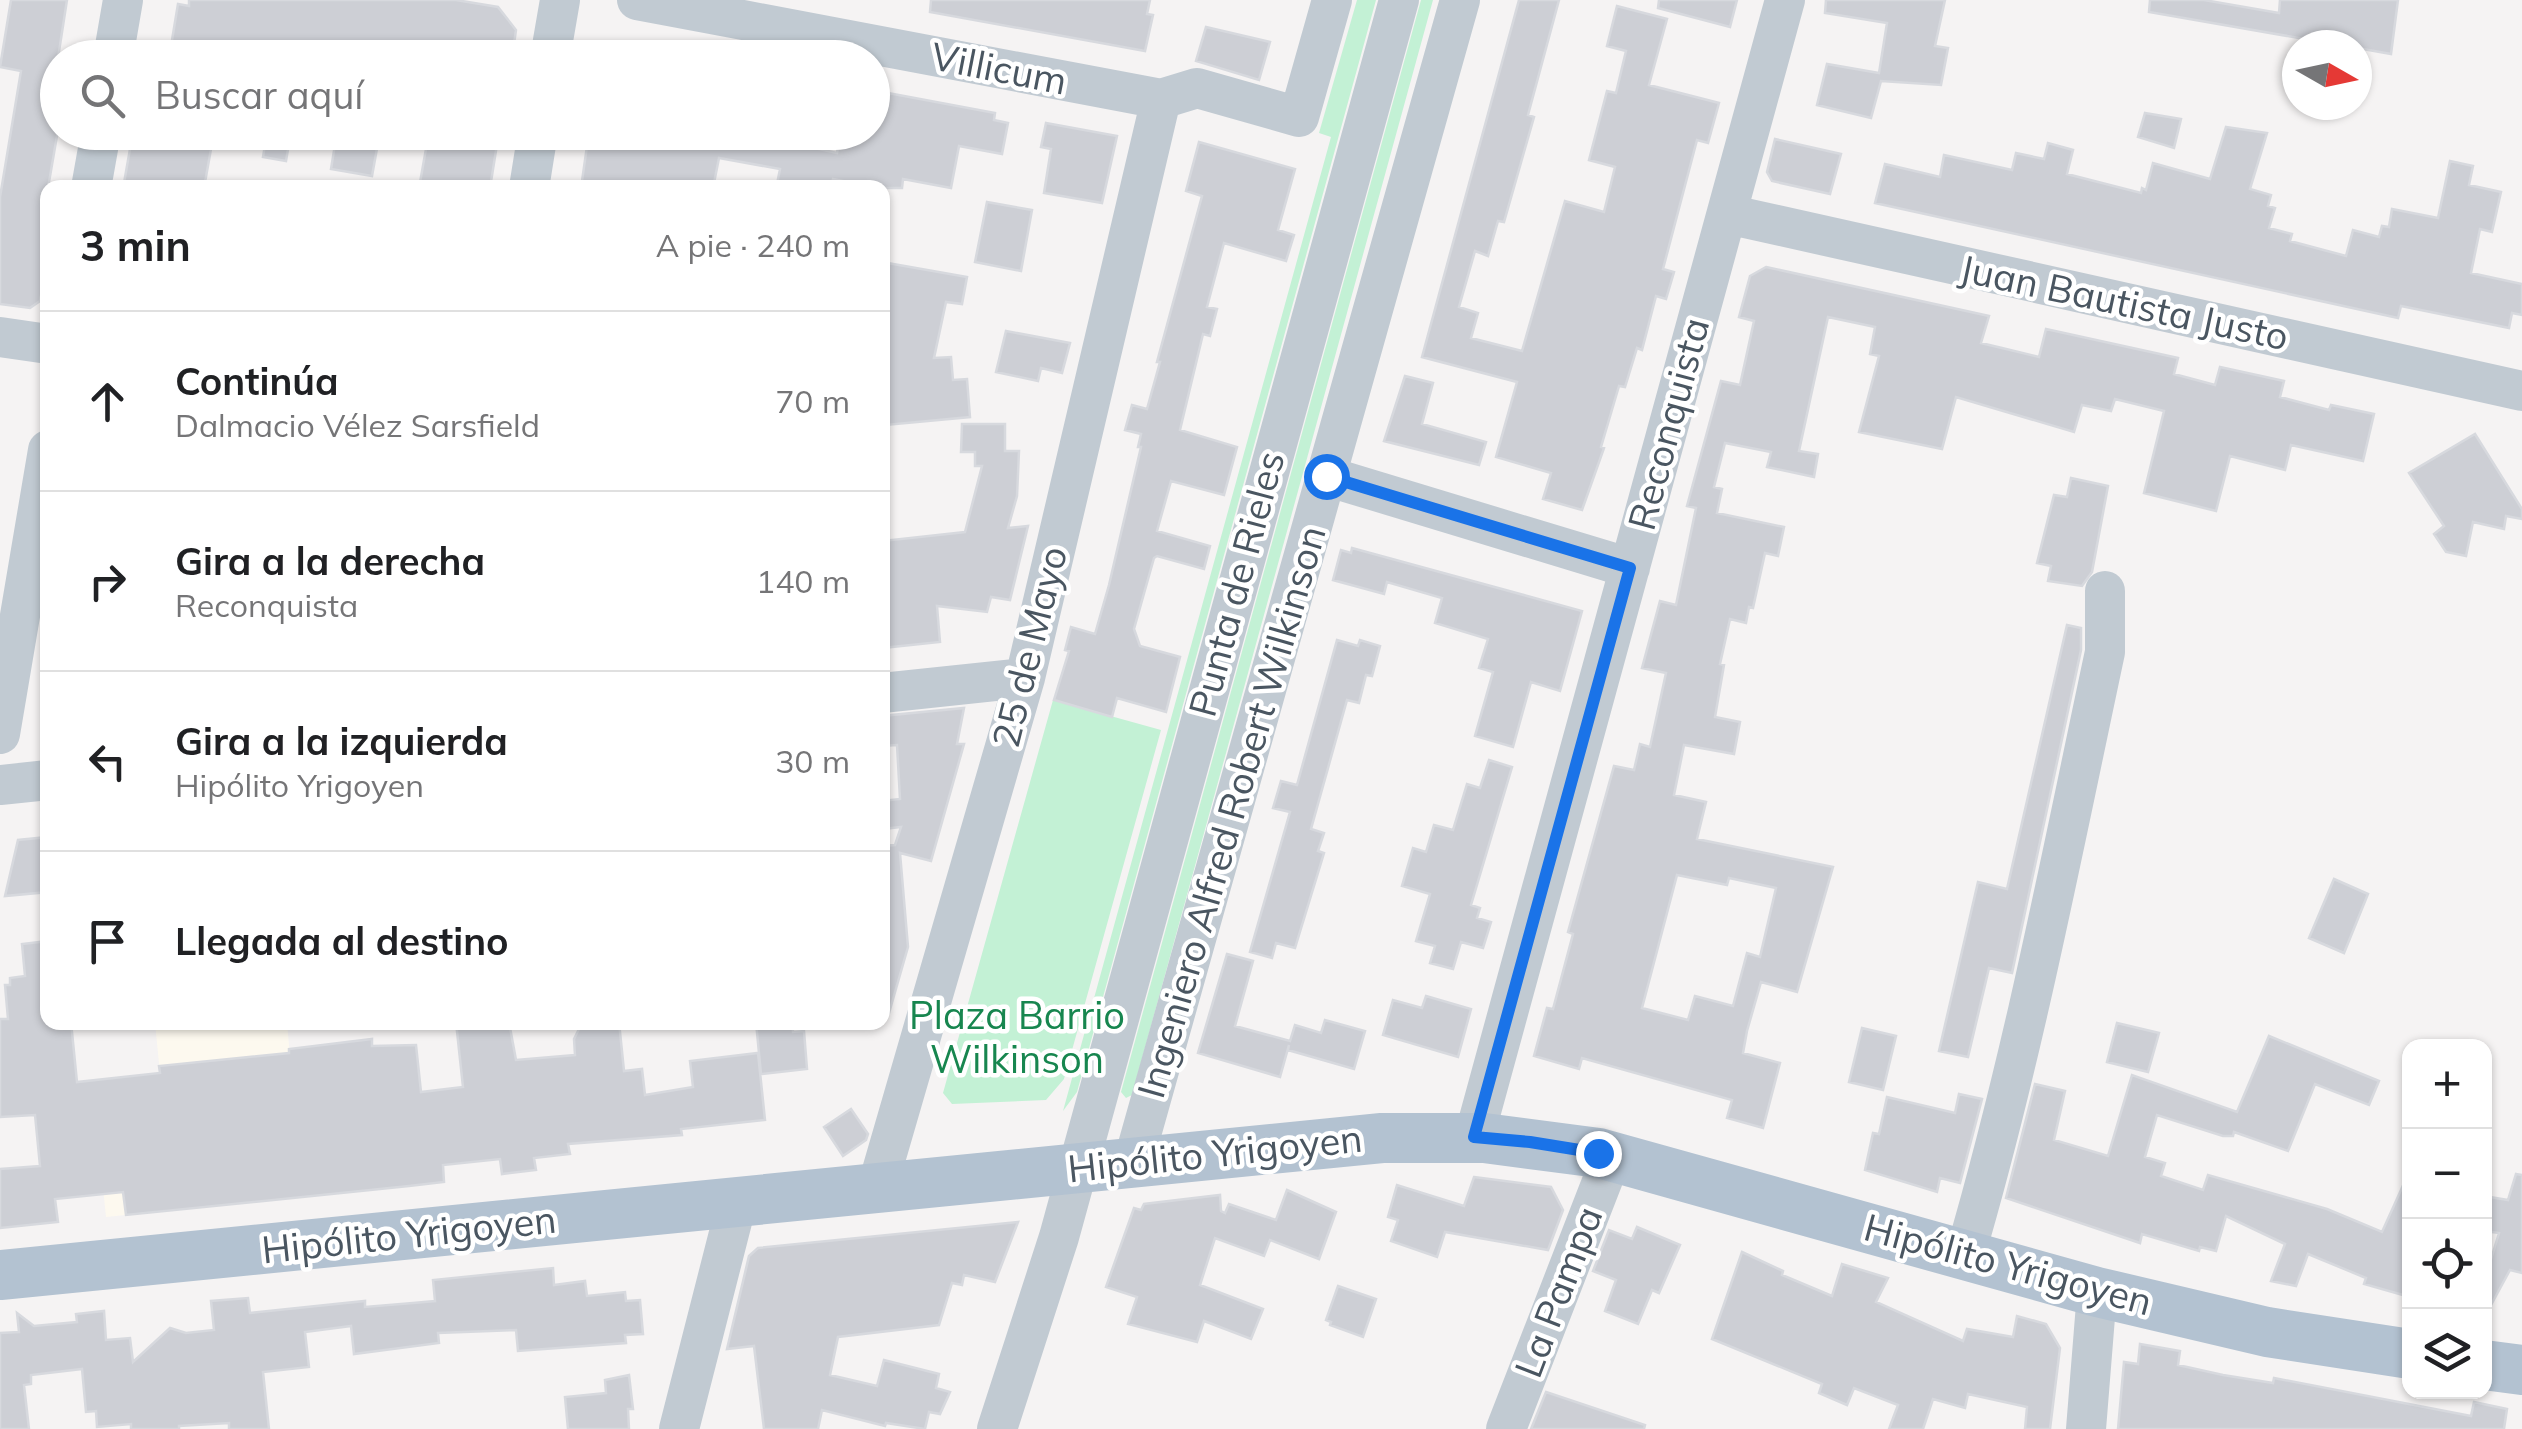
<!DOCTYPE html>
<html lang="es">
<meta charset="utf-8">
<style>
:root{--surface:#fff;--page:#f2f2f2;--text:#202124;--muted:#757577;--line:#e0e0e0}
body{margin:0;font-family:Mulish,sans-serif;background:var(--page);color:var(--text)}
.controls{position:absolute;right:30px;bottom:30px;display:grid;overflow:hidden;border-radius:20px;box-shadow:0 2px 8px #0004}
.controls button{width:90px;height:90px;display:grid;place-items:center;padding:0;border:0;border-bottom:2px solid var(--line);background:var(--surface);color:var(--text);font:50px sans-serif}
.compass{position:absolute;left:2282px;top:30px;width:90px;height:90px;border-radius:50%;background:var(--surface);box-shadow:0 2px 8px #0004;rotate:99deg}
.stop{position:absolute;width:30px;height:30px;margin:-22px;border:8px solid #1a73e8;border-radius:50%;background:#fff}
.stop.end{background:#1a73e8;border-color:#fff;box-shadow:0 2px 10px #0008}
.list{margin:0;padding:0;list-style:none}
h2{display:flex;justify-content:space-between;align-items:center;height:130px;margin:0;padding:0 40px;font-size:42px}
h2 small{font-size:32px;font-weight:400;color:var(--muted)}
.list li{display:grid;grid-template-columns:65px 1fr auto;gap:30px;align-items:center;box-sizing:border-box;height:180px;padding:0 40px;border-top:2px solid var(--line)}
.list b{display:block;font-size:38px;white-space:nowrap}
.list p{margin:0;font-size:32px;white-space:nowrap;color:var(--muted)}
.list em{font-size:32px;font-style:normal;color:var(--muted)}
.icon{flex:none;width:55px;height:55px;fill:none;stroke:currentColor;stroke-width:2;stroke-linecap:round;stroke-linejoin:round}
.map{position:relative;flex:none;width:2522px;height:1429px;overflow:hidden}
.search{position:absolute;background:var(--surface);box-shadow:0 2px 8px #0004;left:40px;top:40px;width:850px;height:110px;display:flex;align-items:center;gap:25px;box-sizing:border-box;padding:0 35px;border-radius:55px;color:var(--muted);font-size:38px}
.panel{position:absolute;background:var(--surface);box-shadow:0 2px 8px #0004;left:40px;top:180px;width:850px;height:850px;border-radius:20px}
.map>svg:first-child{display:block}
</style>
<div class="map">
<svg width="2522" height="1429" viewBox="0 0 2522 1429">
<rect width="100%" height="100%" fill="#f5f3f3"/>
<!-- commercial -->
<path fill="#fdf9ef" d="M155,1023H287L303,1197L106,1217L92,1080L160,1073Z"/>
<!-- green -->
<path fill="#c3f1d5" d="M1357,0H1376L1077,1092L1063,1111L1331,137L1319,133Z
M1421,0H1433L1132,1095L1126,1098L1121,1092Z
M1053,700L1161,730L1064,1079L1046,1100L952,1104L943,1093Z"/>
<!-- building -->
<path fill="#cdcfd5" stroke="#d7d9de" stroke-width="2.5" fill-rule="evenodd" d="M11,0H67L58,58V130L48,188V257L40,301L30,308L0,304V197L21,71L0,67Z
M189,0H456L498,7L516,30L512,58H169L178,4L189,6Z
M931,0H1150L1147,14L1153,15L1145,51L930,12Z
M1519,0H1559L1528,115L1534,117L1504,222L1498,221L1488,256L1475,251L1459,307L1478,313L1471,338L1522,351L1565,201L1604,212L1615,167L1589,160L1607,91L1616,93L1626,51L1607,46L1617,6L1667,19L1649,85L1719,103L1708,143L1697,140L1663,269L1674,272L1666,299L1656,296L1642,350L1637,348L1625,387L1619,386L1601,447L1604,448L1582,510L1543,499L1551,473L1496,457L1517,382L1422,357Z
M1659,0H1737L1730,27L1658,8Z
M1826,0H1945L1935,46L1948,48L1941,85L1881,81L1871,118L1817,105L1827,64L1879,73L1887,23L1825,13Z
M2150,0H2204L2279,13L2280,0H2398L2391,54L2357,48V45H2339L2149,12Z
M1206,27L1270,42L1259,80L1196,61Z
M872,90L995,113L994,120L1008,123L1002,154L959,146L951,188L903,179L902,188H877L833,179L831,188H793L777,184L780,169L719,158L713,188H581L589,132H647L696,142L698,132H743L837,153L841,132H872Z
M2145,113L2181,119L2174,148L2138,137Z
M1046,123L1117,136L1102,203L1044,193L1051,149L1041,147Z
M2226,127L2267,133L2250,189L2271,195L2268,206L2275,208L2269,228L2292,234L2290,241L2346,256L2353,230L2379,237L2382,226L2389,227L2392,209L2438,218L2450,161L2473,166L2469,185L2501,192L2492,232L2480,229L2471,273L2522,284V315L2512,313L2509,328L2401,306L2398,318L1875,203L1885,164L1940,177L1944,155L2012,170L2016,153L2044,159L2048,143L2073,150L2067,174L2141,193L2142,188L2146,190L2153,163L2210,179Z
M133,132H188L186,145L211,149L204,188H152L124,183Z
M267,132H291L286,161L263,157Z
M337,132H380L372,176L331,169Z
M429,132H499L490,188H419Z
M1775,139L1841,154L1830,194L1772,181L1767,172Z
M1199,142L1295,169L1278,230L1294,235L1286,261L1224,243L1207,307L1217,309L1210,336L1203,334L1180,430L1237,447L1224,495L1171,481L1157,531L1210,546L1204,569L1157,556L1154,558L1134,629L1140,646L1180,657L1166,712L1117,698L1112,717L1054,700L1069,651L1065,650L1071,627L1095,634L1109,585L1141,447H1138L1141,434L1125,430L1132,405L1147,409L1160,362H1157L1202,196L1186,191Z
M987,202L1032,210L1021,271L975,262Z
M882,262L967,277L962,304L946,302L934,358L951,357L953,380L967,379L970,417L886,425Z
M1766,267L1989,316L1981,343L2002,348L2039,357L2046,329L2178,358L2174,374L2215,385L2220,367L2284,381L2280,397L2329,410L2331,405L2374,414L2363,461L2291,445L2285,470L2230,456L2216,511L2144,493L2164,411L2115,399L2111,411L2082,405L2074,432L1956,397L1942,449L1859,432L1879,356L1870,354L1875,327L1828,317L1799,451L1818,454L1814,477L1767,467L1771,452L1725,443L1714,487L1722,489L1717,513L1784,527L1778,556L1765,553L1753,608L1749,607L1746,623L1730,619L1720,664L1724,665L1715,717L1740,722L1734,754L1684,745L1674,795L1706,802L1697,839L1833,867L1797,992L1761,982L1747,1031L1743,1053L1780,1063L1763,1128L1727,1118L1732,1100L1582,1058L1579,1069L1534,1056L1547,1008L1553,1009L1573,934L1568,932L1614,766L1634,770L1640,744L1650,747L1666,673L1642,668L1660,601L1676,605L1696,508L1687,506L1721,381L1740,385L1754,321L1739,317L1750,276ZM1677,875L1727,885L1729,878L1776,888L1760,957L1747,953L1733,1006L1695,996L1688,1020L1642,1008Z
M1006,331L1070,343L1062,373L1041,368L1038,381L996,372Z
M1405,376L1433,383L1422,424L1486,442L1479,465L1384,441Z
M962,424H1005V451H1019L1017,496L1008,528L1028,526L1010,600L991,597L987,612L937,606L940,642L882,648V541L965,532L982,466H975V452H961Z
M2475,434L2522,509V519L2506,516L2504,529L2473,522L2466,556L2446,552L2434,534L2444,526L2409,473Z
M2071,478L2108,486L2092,572L2082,586L2048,581L2051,566L2037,563L2054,495L2067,497Z
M1352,548L1582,611L1560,691L1531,682L1513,747L1475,736L1493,672L1479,668L1488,639L1435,623L1442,598L1387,582L1384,594L1333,580L1341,550L1351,553Z
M2067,625L2081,628V650L2012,973L1989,968L1968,1057L1939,1051L1978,882L2007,889Z
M1337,640L1358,646L1360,640L1380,646L1372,676L1366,675L1359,703L1347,700L1311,829L1324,833L1318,851L1324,853L1295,948L1276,943L1272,958L1250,952L1290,812L1273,808L1281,781L1297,785Z
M964,708L957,744H964L931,861L900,853L908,947L889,1013L882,1012V846L895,845L901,827L882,829V801L900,799L897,745L882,746V716Z
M1489,760L1512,767L1471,905L1480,908L1477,918L1491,922L1483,948L1461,942L1453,969L1430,963L1435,946L1416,941L1430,894L1402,886L1413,848L1426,852L1434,825L1453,830L1467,784L1480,788Z
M48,837V892L5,896L18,840Z
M2334,879L2368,894L2344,953L2309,938Z
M48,941V1022H71L77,1082L160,1073L159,1066L289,1053V1049L372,1039V1046L416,1045L421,1092L463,1087L456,1022H509L516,1060L575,1055L574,1039L581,1025L619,1022L624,1071L642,1069L645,1095L693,1087L690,1061L758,1053L765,1120L681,1129L682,1135L568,1144L570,1154L534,1158L536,1170L502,1174L500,1159L443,1165L444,1182L409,1186L126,1215L123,1192L55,1199L58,1222L0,1228V1169L40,1166L35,1115L0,1117V1019H8L5,985H10V978L25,976L22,944Z
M1227,954L1253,961L1235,1026L1290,1041L1295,1025L1321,1033L1325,1020L1365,1031L1354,1069L1288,1050L1289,1045L1280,1077L1198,1053Z
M1426,996L1471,1009L1458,1057L1383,1035L1393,1000L1422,1008Z
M756,1022H792L793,1032L804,1031L807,1069L761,1074Z
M2117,1023L2159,1033L2148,1072L2107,1062Z
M1862,1028L1896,1036L1883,1090L1849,1082Z
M2269,1036L2379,1081L2369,1105L2315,1084L2288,1151L2234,1132L2233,1136H2223L2157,1115L2145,1157L2165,1163L2161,1176L2203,1190L2208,1175L2327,1209L2382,1232L2410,1170V1297L2364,1284L2366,1278L2308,1254L2296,1286L2271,1281L2285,1244L2226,1216L2216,1251L2200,1247L2199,1251L2142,1234L2140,1243L2006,1198L2035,1084L2065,1091L2054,1140L2108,1156L2132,1075L2237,1112Z
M1959,1094L1982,1099L1960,1183L1940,1178L1937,1192L1865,1170L1873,1133L1879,1134L1887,1097L1955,1113Z
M851,1109L868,1134L866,1140L843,1156L824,1127Z
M2516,1174L2522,1175V1273L2510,1270L2484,1318V1282L2499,1233L2484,1231V1196L2508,1200Z
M1474,1177L1551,1187L1563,1210L1548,1250L1445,1232L1437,1257L1391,1241L1398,1220L1388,1217L1397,1185L1464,1206Z
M1287,1190L1336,1212L1319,1259L1270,1240L1264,1256L1215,1238L1200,1285L1263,1309L1251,1339L1204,1321L1197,1342L1128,1324L1137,1297L1106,1287L1134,1208L1141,1210L1144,1204L1220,1195L1221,1211L1225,1213L1229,1204L1276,1220Z
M1018,1222L995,1282L964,1275L962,1285L952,1283L939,1325L838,1337L830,1375L877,1386L884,1360L939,1374L936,1388L950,1392L940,1414L929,1412L925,1429L886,1423L885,1426L822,1410L818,1429H764L754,1346L727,1349L749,1256L758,1248Z
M1637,1227L1680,1245L1659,1293L1652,1290L1638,1324L1605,1311L1616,1280L1593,1271L1609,1230L1632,1239Z
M1742,1252L1783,1271L1782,1275L1832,1296L1842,1264L1888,1278L1876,1302L1963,1341L1967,1329L2013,1337L2017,1316L2046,1324L2060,1348L2050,1429H2025L2027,1407L1968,1394L1965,1408L1933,1399L1923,1429H1889L1898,1405L1854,1388L1847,1405L1819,1393L1822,1384L1712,1339Z
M553,1268L554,1285L585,1281L587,1296L625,1292L626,1301L640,1300L643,1334L625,1335L626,1343L518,1351L516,1330L438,1333L439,1343L354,1354L351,1326L305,1332L309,1367L263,1372L269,1429H229V1423L179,1426V1429H131V1424L97,1427L96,1411L86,1412L82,1369L31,1375V1384L24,1385L29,1429H0V1333L19,1332L17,1313L34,1326L77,1322L76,1314L104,1311L106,1340L130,1338L133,1362L170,1328L186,1333L214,1330L211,1301L248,1298L250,1313L365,1301V1307L413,1303L435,1301L433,1280Z
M1338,1286L1376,1299L1363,1337L1330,1325L1331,1322L1326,1320Z
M2140,1344L2180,1351L2178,1365L2223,1375L2273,1383L2274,1378L2471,1416L2474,1402L2507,1409L2504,1429H2118L2124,1362L2138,1364Z
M629,1375L633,1409H628L629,1429H568L565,1397L606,1393L605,1380Z
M1546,1392L1645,1425L1644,1429H1531Z"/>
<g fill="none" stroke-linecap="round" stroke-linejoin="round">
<!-- minor -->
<path stroke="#c1cad2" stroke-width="40" d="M637,0L1161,99L1197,88L1299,117L1332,0
M113,58L123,0
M550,58L560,0
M91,188L101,132
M529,188L538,132
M1727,214L2522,391
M0,337L48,344
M1326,476L1630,568
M882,693L1025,678
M0,734L48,450
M0,785L48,780
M1474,1137L1785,0
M1133,1163L1460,0
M877,1188L1025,678L1161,99
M1965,1255C2023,1057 2062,853 2105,652V591
M679,1429L737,1202
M997,1429L1059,1237L1399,0
M1506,1429L1612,1156
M2086,1429L2097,1292"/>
<!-- major -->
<path stroke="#b3c2d1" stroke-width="50" d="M0,1275L1382,1138H1484L1599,1153L2097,1292L2267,1332L2410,1354
M2484,1365L2522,1370"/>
</g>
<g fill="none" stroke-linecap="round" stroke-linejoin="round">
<!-- route -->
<path stroke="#1a73e8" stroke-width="12" d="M1326,476L1630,568L1474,1137L1530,1142L1598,1153"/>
</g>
<g text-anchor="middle" stroke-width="9" stroke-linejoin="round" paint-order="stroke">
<!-- street labels -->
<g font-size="38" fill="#4a5661" stroke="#fff">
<text transform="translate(999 69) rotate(11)" y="13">Villicum</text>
<text transform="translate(2124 303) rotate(12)" y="13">Juan Bautista Justo</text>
<text transform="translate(1669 424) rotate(-75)" y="13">Reconquista</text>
<text transform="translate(1237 584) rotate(-75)" y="13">Punta de Rieles</text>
<text transform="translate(1030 647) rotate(-76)" y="13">25 de Mayo</text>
<text transform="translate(1232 812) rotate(-74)" y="13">Ingeniero Alfred Robert Wilkinson</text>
<text transform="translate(1215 1154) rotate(-6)" y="13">Hipólito Yrigoyen</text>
<text transform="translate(409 1235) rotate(-6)" y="13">Hipólito Yrigoyen</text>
<text transform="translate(2008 1265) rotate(15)" y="13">Hipólito Yrigoyen</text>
<text transform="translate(1559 1292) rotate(-69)" y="13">La Pampa</text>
</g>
<!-- park labels -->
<g font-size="38" fill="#17864f" stroke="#fff">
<text x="1017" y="1029">Plaza Barrio<tspan x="1017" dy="44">Wilkinson</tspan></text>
</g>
</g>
</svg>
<div class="controls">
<button>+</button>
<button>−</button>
<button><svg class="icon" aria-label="locate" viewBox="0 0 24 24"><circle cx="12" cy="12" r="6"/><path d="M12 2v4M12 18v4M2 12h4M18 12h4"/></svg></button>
<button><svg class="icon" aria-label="layers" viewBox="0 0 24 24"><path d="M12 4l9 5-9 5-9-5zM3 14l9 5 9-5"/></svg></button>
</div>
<svg class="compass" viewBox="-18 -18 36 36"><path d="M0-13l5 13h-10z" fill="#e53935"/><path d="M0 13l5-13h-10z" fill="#757577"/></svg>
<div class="stop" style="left:1326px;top:476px"></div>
<div class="stop end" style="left:1598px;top:1153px"></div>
<div class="search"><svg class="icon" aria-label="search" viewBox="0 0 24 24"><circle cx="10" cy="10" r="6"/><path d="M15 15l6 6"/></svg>Buscar aquí</div>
<section class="panel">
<h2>3 min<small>A pie · 240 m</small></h2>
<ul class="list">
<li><svg class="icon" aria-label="ahead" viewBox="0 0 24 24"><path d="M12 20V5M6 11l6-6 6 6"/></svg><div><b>Continúa</b><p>Dalmacio Vélez Sarsfield</p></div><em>70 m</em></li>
<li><svg class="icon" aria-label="right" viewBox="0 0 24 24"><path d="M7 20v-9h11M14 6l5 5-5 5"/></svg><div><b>Gira a la derecha</b><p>Reconquista</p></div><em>140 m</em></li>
<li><svg class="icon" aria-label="left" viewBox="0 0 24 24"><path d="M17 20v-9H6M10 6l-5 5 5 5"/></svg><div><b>Gira a la izquierda</b><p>Hipólito Yrigoyen</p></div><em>30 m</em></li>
<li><svg class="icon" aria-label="arrive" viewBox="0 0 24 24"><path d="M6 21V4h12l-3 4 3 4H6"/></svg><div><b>Llegada al destino</b></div></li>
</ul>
</section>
</div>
